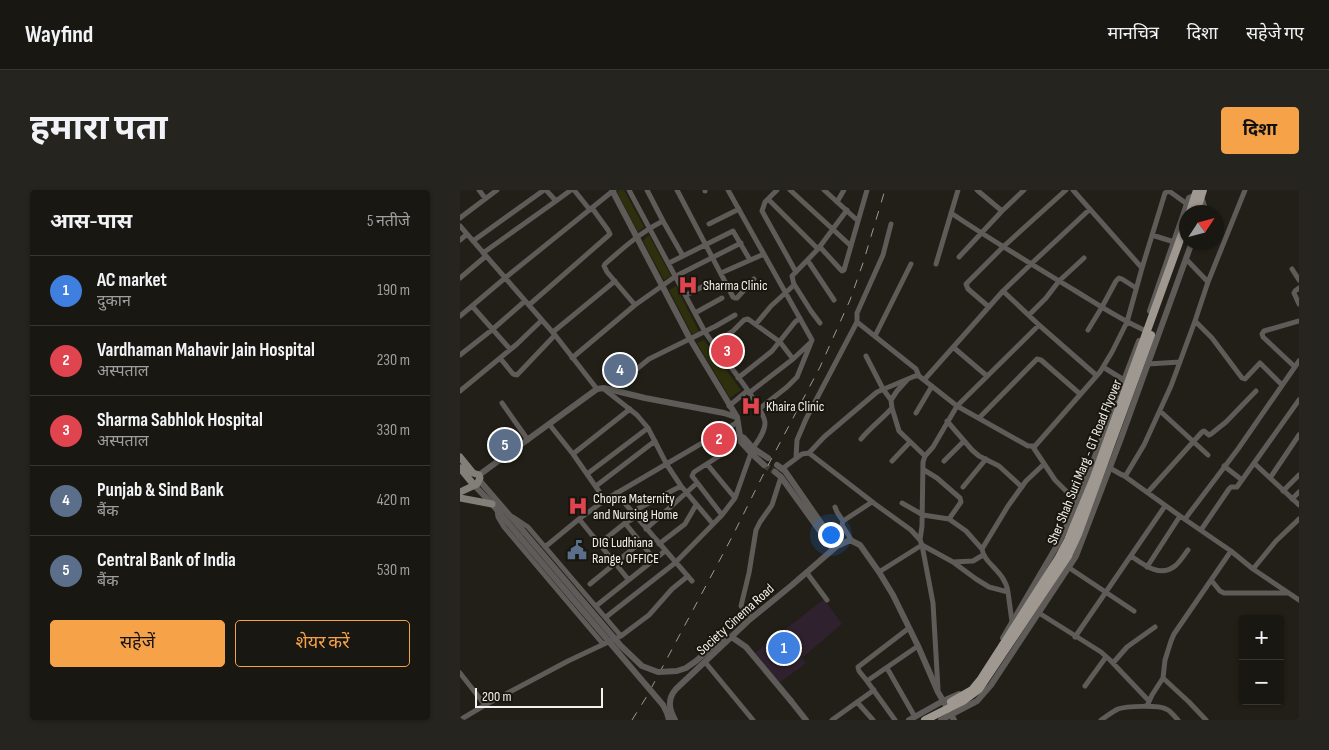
<!DOCTYPE html>
<html lang="hi">
<meta charset="utf-8">
<style>
:root{--surface:#191711;--page:#26241f;--text:#f1f3f6;--muted:#9f9f9f;--line:#373631;--accent:#f6a248}
body{margin:0;font-family:"Sofia Sans Condensed","Noto Sans Devanagari",sans-serif;background:var(--page);color:var(--text)}
.controls{position:absolute;right:15px;bottom:15px;display:grid;overflow:hidden;border-radius:5px;box-shadow:0 1px 4px #0004}
.controls button{width:45px;height:45px;display:grid;place-items:center;padding:0;border:0;border-bottom:1px solid var(--line);background:var(--surface);color:var(--text);font:25px sans-serif}
.compass{position:absolute;left:719px;top:15px;width:45px;height:45px;border-radius:50%;background:var(--surface);box-shadow:0 1px 4px #0004;rotate:54deg}
.scale{position:absolute;left:15px;bottom:12px;width:128px;box-sizing:border-box;padding-left:5px;border:2px solid #f2f1ec;border-top:0;font-size:14px;line-height:18px;white-space:nowrap;color:#f2f1ec;-webkit-text-stroke:4px #18160e;paint-order:stroke}
.you{position:absolute;left:370px;top:344px;width:18px;height:18px;margin:-12px;border:4px solid #fff;border-radius:50%;background:#1a73e8;box-shadow:0 0 0 8px #1a73e833}
.badge{display:grid;place-items:center;width:32px;height:32px;border-radius:50%;background:var(--accent);color:#fff;font-size:16px;font-weight:700}
.pin{position:absolute;translate:-50% -50%;border:2px solid #fff;box-shadow:0 1px 5px #0006}
.list{margin:0;padding:0;list-style:none}
h2{display:flex;justify-content:space-between;align-items:center;height:65px;margin:0;padding:0 20px;font-size:21px}
h2 small{font-size:16px;font-weight:400;color:var(--muted)}
.list li{display:grid;grid-template-columns:32px 1fr auto;gap:15px;align-items:center;box-sizing:border-box;height:70px;padding:0 20px;border-top:1px solid var(--line)}
.list b{display:block;font-size:19px;white-space:nowrap}
.list p{margin:0;font-size:16px;white-space:nowrap;color:var(--muted)}
.list em{font-size:16px;font-style:normal;color:var(--muted)}
.actions{display:flex;gap:10px;padding:15px 20px}
.actions a{flex:1;padding:11px 0;border:1px solid var(--accent);border-radius:5px;text-align:center;font-size:18px;color:var(--accent)}
.actions .main{background:var(--accent);color:#111}
.map{position:relative;flex:none;width:839px;height:530px;overflow:hidden;border-radius:5px}
header{display:flex;align-items:center;gap:30px;box-sizing:border-box;height:70px;padding:0 25px;background:var(--surface);border-bottom:1px solid var(--line)}
header strong{font-size:24px}
nav{display:flex;gap:28px;margin-inline-start:auto;font-size:18px}
.intro{display:flex;align-items:center;justify-content:space-between;box-sizing:border-box;height:120px;padding:0 30px}
h1{margin:0;font-size:35px}
.button{padding:12px 22px;border-radius:5px;background:var(--accent);color:#111;font-size:18px;font-weight:700}
main{display:flex;gap:30px;padding:0 30px}
aside{flex:1;background:var(--surface);border-radius:5px;box-shadow:0 1px 4px #0004}
.map>svg:first-child{display:block}
</style>
<header>
<strong>Wayfind</strong>
<nav><a>मानचित्र</a><a>दिशा</a><a>सहेजे गए</a></nav>
</header>
<div class="intro"><h1>हमारा पता</h1><a class="button">दिशा</a></div>
<main>
<aside>
<h2>आस-पास<small>5 नतीजे</small></h2>
<ul class="list">
<li><span class="badge" style="background:#3f7fe0">1</span><div><b>AC market</b><p>दुकान</p></div><em>190 m</em></li>
<li><span class="badge" style="background:#e0444e">2</span><div><b>Vardhaman Mahavir Jain Hospital</b><p>अस्पताल</p></div><em>230 m</em></li>
<li><span class="badge" style="background:#e0444e">3</span><div><b>Sharma Sabhlok Hospital</b><p>अस्पताल</p></div><em>330 m</em></li>
<li><span class="badge" style="background:#5c6f8a">4</span><div><b>Punjab &amp; Sind Bank</b><p>बैंक</p></div><em>420 m</em></li>
<li><span class="badge" style="background:#5c6f8a">5</span><div><b>Central Bank of India</b><p>बैंक</p></div><em>530 m</em></li>
</ul>
<div class="actions"><a class="main">सहेजें</a><a>शेयर करें</a></div>
</aside>
<div class="map">
<svg width="839" height="530" viewBox="0 0 839 530">
<rect width="100%" height="100%" fill="#211f17"/>
<!-- commercial -->
<path fill="#2f212d" d="M364,409L382,434L342,468L346,473L318,494L295,463Z"/>
<!-- green -->
<path fill="#2c300c" d="M159,0H164L184,37L178,42L157,2Z
M189,45L211,86L204,90L183,51Z
M216,96L239,142L232,144L209,100Z
M244,150L281,200L270,208L237,153Z"/>
<g fill="none" stroke-linecap="round" stroke-linejoin="round">
<!-- tertiary-tunnel -->
<path stroke="#403e37" stroke-width="6" stroke-dasharray="6 3" stroke-linecap="butt" d="M304,275L315,282"/>
<!-- minor -->
<path stroke="#5e5b58" stroke-width="5" d="M19,0L25,8
M86,0L96,11L111,0
M114,0L130,20
M169,0L245,142C257,161 304,216 305,233C305,242 298,251 293,258
M187,0L203,31C181,42 163,58 145,74L144,76L147,82L175,115L216,86L281,53
M217,0L273,107L275,108H277L294,89
M245,0V1
M268,0L352,150L337,187L327,197L299,219
M317,0L305,12L302,21L336,82
M330,0L391,56
M364,0L398,31
M517,0L542,21
M613,0L682,78
M308,9L358,59
M377,12L384,0
M491,23C531,50 573,75 614,100C637,114 659,129 684,140
M0,28L37,0
M203,31L223,66
M249,34L279,19
M0,36L95,145L137,199
M692,45L714,52
M0,50L7,44
M13,51L84,0
M360,57L381,80L382,81L384,80L407,0
M23,63L96,11
M499,67L542,21L564,0
M726,69L748,92
M348,71L374,110
M209,73L273,41L290,70
M476,74L498,0
M832,79L839,90
M261,83L304,64
M0,88L26,66
M334,94L351,121L360,133
M839,98L835,101L834,103L839,114
M543,101L579,135L636,185
M226,105L250,93
M69,115L149,45L150,44L148,40L132,18
M12,116L50,159
M529,117L508,99L506,94L543,57L606,0
M235,123L262,108
M569,125L586,108L599,91L624,68
M0,126L45,88L154,0
M735,131L752,148L782,188L785,189L800,173L822,195
M397,132L456,179L459,186
M296,134L311,116L334,95L332,86L358,59L387,20
M628,140L642,117L656,91L659,88L662,89L676,98
M93,142L155,91
M415,146L451,74
M253,154L273,141L284,130L288,129L320,152L333,169
M493,157L527,186
M0,165L33,139L65,111
M406,166L423,199L431,210L432,218L439,241L465,266
M40,168L53,184L57,185L95,145
M112,168L175,115
M688,174L720,172
M643,177L664,190
M835,177L803,147L802,144L804,141L839,131
M278,188L312,161L335,132L340,128
M464,190L543,101L571,74L630,19
M144,199L177,225L188,238L207,275L221,296L253,334
M151,200L189,169L256,136L275,125
M0,201L57,154L82,130
M289,203L333,169L350,153
M431,210L437,201L447,190
M42,213L68,250
M269,216L287,201
M700,221L748,265
M456,223L472,196
M519,228L577,169L581,170L620,204
M487,231L512,260L519,266L539,276L562,297
M89,234L113,264L145,310
M401,249C410,238 422,229 432,218
M573,257L595,290L617,312
M349,263L364,247L417,202L455,186H459L464,190L497,216L568,256H575L640,182L652,162L667,132L682,78L705,3L709,1L727,14
M113,264L170,219
M336,268L337,250L346,229L397,132V123L423,65L431,34
M432,271L450,252
M484,271L504,251
M794,273L839,315
M247,274L275,308
M764,276L782,290
M650,278L662,285H666L684,255L711,196L735,131L748,92L785,0
M322,279L342,264L349,263L415,314L451,340L460,350L462,355L473,413L478,499
M464,280L477,288L500,308L501,312L489,329
M127,284L188,238
M663,285L720,326L771,361L793,379L839,410
M810,288L839,245
M136,296L195,251
M503,297L526,269
M823,301L839,285
M688,302L742,242L744,241L749,245L751,244L766,232L796,201
M156,303L232,391
M832,309L839,302
M442,313L463,325L489,329L506,341L522,359
M375,317L377,322L383,331L382,335L392,351
M37,320L38,327L44,337L143,454
M172,322L221,296
M262,325L232,286L234,282L264,263
M53,327L68,337L161,446
M119,329L168,389
M725,329L778,259L839,171
M383,331L412,312
M165,333L194,369
M186,339L237,293
M741,340L769,299L771,297H777L839,210
M460,350L462,336L463,272L465,266L473,257L497,216L579,135
M139,354L165,333L176,327
M199,354L225,334L236,315
M85,357L119,329L145,310L278,232
M671,366C684,375 700,388 715,376C720,372 724,365 728,360
M493,372L513,371L523,365
M608,377L674,421
M687,377L720,326
M793,379L816,351L839,329
M419,382L462,355L493,372L516,389L529,397L548,402L552,432
M347,383L367,410
M751,390L760,401L764,403H827
M130,394L181,352
M548,402C545,381 524,374 522,359L548,316L566,291L584,274
M136,416L205,361
M579,423L641,462L650,470L689,511
M146,427L215,373L262,325L275,308L291,263
M292,428L281,416L289,383L296,340L300,332L312,315L321,287
M615,447L705,316
M245,472L293,530
M653,473L667,457L695,437
M427,478L455,527
M0,483L25,515
M703,488L729,512L746,530
M407,491L458,456
M625,496L646,467
M397,512L413,530
M687,516L692,505L703,488L705,470L711,451L714,444L771,361
M0,530L25,515L108,471L161,446L189,425L212,399L228,386
M372,530L414,500
M435,530L407,491L399,481L398,477L449,438
M641,530C647,526 652,522 658,519C666,516 699,515 706,519C711,521 714,526 718,530"/>
<!-- tertiary -->
<path stroke="#5e5b58" stroke-width="6" d="M152,0L230,149L277,227L281,252L291,263L304,275
M741,7L745,19L744,22
M690,121L727,14L729,8L736,5
M280,246L284,248L293,258L308,268
M317,275L325,281L377,356
M315,282L321,287L373,359
M19,285L137,199L144,198L185,208L264,223L276,227
M19,290L64,342
M14,295L32,314L59,346
M543,448L598,354L615,319L679,151
M331,511L346,530
M215,530C209,519 207,509 216,499L288,431L332,395L377,356L388,351H392L400,355L419,382L433,405L458,456L478,502L494,530
M449,530L483,511L499,504
M481,530L517,511L531,495L616,366L660,251L732,52"/>
<!-- secondary -->
<path stroke="#827e78" stroke-width="7" d="M0,267L13,283L19,285L20,288L17,294L0,302
M0,278L14,295
M0,308L32,314"/>
<!-- primary -->
<path stroke="#9e9891" stroke-width="8" d="M730,22L737,0
M736,22L743,0
M491,512L512,500L521,489L598,369L608,350L633,290L726,33"/>
<!-- rail -->
<path stroke="#9b9a94" stroke-width="1" stroke-dasharray="9 9" stroke-linecap="butt" d="M172,530L187,506L272,347L304,283L360,177L390,110L403,73L425,0"/>
<!-- tertiary-bridge -->
<path stroke="#5e5b58" stroke-width="6" d="M64,342L161,456L182,476L198,482L217,481L226,478L236,471L258,452L268,448H273L286,457L331,511
M59,346L203,515L207,523L209,530"/>
<!-- primary-bridge -->
<path stroke="#9e9891" stroke-width="8" d="M465,530L503,511L519,499L608,366L618,344L691,145"/>
</g>
<!-- icons -->
<defs>
<symbol id="hospital-bare" viewBox="-9 -9 18 18"><path d="M-5-5h3v3.5h4V-5h3V5h-3V1.5h-4V5h-3Z" fill="#e0444e" stroke="#18160e" stroke-width="2.5" paint-order="stroke"/></symbol>
<symbol id="civic-bare" viewBox="-9 -9 18 18"><path d="M-.6-6.5H3V-4.5H.6V-3L4-1V1h2V6H-6V1h2V-1L-.6-3ZM-1.2 2.5V6h2.4V2.5Z" fill="#5c6f8a" stroke="#18160e" stroke-width="2.5" paint-order="stroke"/></symbol>
</defs>
<g fill-rule="evenodd">
<use href="#hospital-bare" x="214" y="81" width="28" height="28"/>
<use href="#hospital-bare" x="277" y="202" width="28" height="28"/>
<use href="#hospital-bare" x="104" y="302" width="28" height="28"/>
<use href="#civic-bare" x="103" y="346" width="28" height="28"/>
</g>
<g text-anchor="middle" stroke-width="4" stroke-linejoin="round" paint-order="stroke">
<!-- poi labels -->
<g font-size="14" fill="#f2f1ec" stroke="#18160e" text-anchor="start">
<text x="243" y="100">Sharma Clinic</text>
<text x="306" y="221">Khaira Clinic</text>
<text x="133" y="313">Chopra Maternity<tspan x="133" dy="16">and Nursing Home</tspan></text>
<text x="132" y="357">DIG Ludhiana<tspan x="132" dy="16">Range, OFFICE</tspan></text>
</g>
<!-- street labels -->
<g font-size="14" fill="#f2f1ec" stroke="#18160e">
<text transform="translate(624 272) rotate(-68)" y="5">Sher Shah Suri Marg - GT Road Flyover</text>
<text transform="translate(275 429) rotate(-42)" y="5">Society Cinema Road</text>
</g>
</g>
</svg>
<div class="controls">
<button>+</button>
<button>−</button>
</div>
<svg class="compass" viewBox="-18 -18 36 36"><path d="M0-13l5 13h-10z" fill="#e53935"/><path d="M0 13l5-13h-10z" fill="#9f9f9f"/></svg>
<div class="scale">200 m</div>
<div class="you"></div>
<div class="pin badge" style="left:324px;top:458px;background:#3f7fe0">1</div>
<div class="pin badge" style="left:259px;top:249px;background:#e0444e">2</div>
<div class="pin badge" style="left:267px;top:161px;background:#e0444e">3</div>
<div class="pin badge" style="left:160px;top:180px;background:#5c6f8a">4</div>
<div class="pin badge" style="left:45px;top:255px;background:#5c6f8a">5</div>
</div>
</main>
